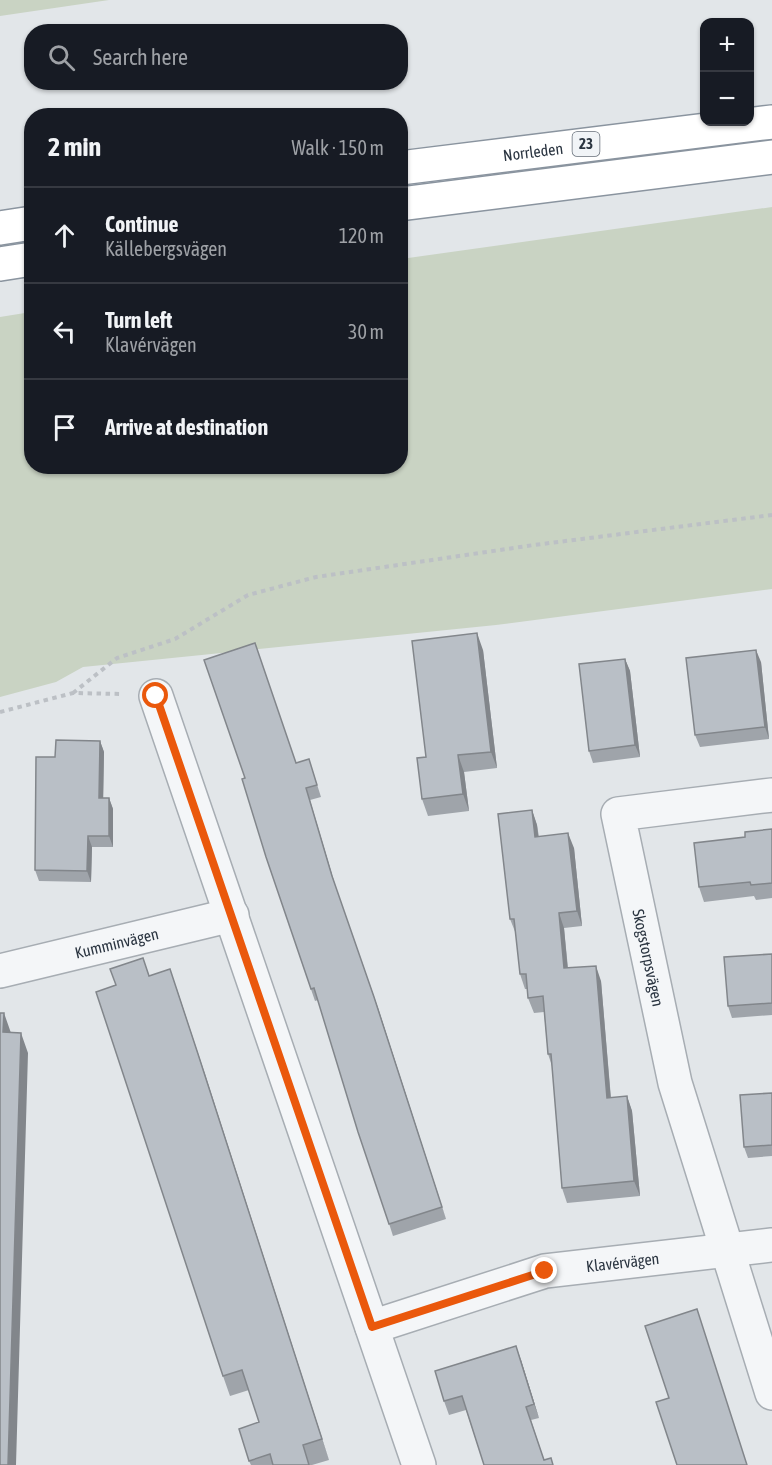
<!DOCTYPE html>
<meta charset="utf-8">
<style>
:root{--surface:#171b24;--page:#20242c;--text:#f1f3f6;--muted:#9ea1a6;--line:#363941}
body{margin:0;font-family:"Asap Condensed",sans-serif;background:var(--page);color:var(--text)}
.controls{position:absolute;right:18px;top:18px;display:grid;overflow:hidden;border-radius:12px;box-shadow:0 2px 4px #0004}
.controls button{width:54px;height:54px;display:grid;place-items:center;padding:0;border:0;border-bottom:2px solid var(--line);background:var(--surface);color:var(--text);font:30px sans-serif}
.stop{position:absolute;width:18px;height:18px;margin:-14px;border:4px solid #ea580c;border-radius:50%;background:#fff}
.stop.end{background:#ea580c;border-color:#fff;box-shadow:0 2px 6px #0008}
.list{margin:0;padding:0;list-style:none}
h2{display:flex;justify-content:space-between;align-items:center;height:78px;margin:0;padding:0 24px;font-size:26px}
h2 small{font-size:20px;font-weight:400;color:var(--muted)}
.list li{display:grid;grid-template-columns:39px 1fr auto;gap:18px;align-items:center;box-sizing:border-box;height:96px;padding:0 24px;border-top:2px solid var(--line)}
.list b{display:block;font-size:22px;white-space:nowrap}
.list p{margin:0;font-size:20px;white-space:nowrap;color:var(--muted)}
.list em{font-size:20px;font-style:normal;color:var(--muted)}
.icon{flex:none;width:33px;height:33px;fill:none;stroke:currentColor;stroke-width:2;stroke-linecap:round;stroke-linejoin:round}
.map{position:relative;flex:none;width:772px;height:1465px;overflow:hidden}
.search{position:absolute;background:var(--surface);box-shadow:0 2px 4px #0004;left:24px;top:24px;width:384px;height:66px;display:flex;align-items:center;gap:15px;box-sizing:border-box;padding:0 21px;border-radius:24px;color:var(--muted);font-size:22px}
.panel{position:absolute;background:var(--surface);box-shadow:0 2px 4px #0004;left:24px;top:108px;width:384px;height:366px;border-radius:24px}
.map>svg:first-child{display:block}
</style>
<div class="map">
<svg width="772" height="1465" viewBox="0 0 772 1465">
<rect width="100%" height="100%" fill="#e2e6e9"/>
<!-- green -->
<path fill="#c9d3c3" d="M0,0H109L0,16Z
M772,207V589L496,625L83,667L56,682L0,697V317L31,312L32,466H400L401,259Z"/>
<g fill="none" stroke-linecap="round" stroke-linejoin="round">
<defs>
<g id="minor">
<path d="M156,696L419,1465"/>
<path id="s1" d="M772,795L618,814L675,1083L772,1393"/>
<path id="s2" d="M0,971L232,915"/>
<path id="s3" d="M372,1327L545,1271L772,1245"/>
</g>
<g id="trunk">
<path id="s4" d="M400,168L772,122"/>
<path d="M400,204L772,157"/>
<path d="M0,228L32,223"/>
<path d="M0,264L32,259"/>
</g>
</defs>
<!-- minor casing -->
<use href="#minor" stroke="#a7adb3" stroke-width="36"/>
<!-- trunk casing -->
<use href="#trunk" stroke="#8a949f" stroke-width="36"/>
<!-- path -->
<path stroke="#bcc0c5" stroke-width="4" stroke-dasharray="4.5 4.5" stroke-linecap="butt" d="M73,693L117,658L175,639L248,595L316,577L534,545L772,515
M0,712L73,693L122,694"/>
<!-- minor -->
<use href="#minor" stroke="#f4f6f8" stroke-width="33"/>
<!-- trunk -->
<use href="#trunk" stroke="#fff" stroke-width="33"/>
</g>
<!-- wall -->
<path fill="#9fa4aa" d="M483,650L497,768L464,772L469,811L428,816L422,799L426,757Z
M625,659L630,671L640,757L593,763L589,751Z
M761,662L769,739L700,747L695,735Z
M100,741L104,752L103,798H109L113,809V847H92L91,882L39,881L35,870L55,757Z
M309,759L321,797L310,800L336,888L378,1008L446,1219L393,1236L318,1000L315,1001L266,857L245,778Z
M532,810L537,825L539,837L574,848L582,926L564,928L568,968L601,981L611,1098L627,1096L632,1111L640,1196L567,1203L562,1188L552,1066L548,1054L544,1012L534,1013L528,998V989H525L520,974L516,934L510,919Z
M772,829V898L756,900L754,896L704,902L699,887L745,837Z
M772,954V1015L732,1018L728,1006Z
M143,958L149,975L177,989L329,1460L312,1465H251L249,1461L259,1422L249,1390L230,1396L223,1376Z
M772,1093V1156L748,1158L744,1147Z
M521,1360L539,1418L531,1420L544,1460L553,1465H484L466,1410L449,1415L444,1401Z"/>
<!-- shaded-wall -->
<path fill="#82868b" d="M477,633L483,650L497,768L491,752Z
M756,650L761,662L769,739L765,727Z
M625,659L630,671L640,757L635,745Z
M100,741L104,752L103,809L99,798Z
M458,755L464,772L469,811L463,794Z
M306,788L336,888L378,1008L446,1219L332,876Z
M109,798L113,809V847L109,836Z
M532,810L537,825L540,852L535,837Z
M568,833L574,848L582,926L577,911Z
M88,836L92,847L91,882L87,871Z
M559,913L564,928L569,983L564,968Z
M596,966L601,981L612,1113L607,1098Z
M170,969L205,1074L329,1460L322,1439Z
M4,1013L11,1033L3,1032Z
M21,1033L28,1053L16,1465H8Z
M627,1096L632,1111L640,1196L634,1181Z
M516,1346L521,1360L539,1418L534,1404Z"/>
<!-- building -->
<path fill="#b9bfc6" stroke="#82868b" stroke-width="1.5" d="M477,633L491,752L458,755L463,794L422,799L417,758L426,757L412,641Z
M255,643L296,763L309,759L317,785L306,788L332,876L374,997L442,1207L389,1224L358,1132L314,988L311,989L266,857L242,779L245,778L204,660Z
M756,650L765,727L695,735L686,658Z
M625,659L635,745L589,751L579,664Z
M56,740L100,741L99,798H109V836H88L87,871L35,870L36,757H55Z
M532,810L535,837L568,833L577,911L559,913L564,968L596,966L607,1098L627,1096L634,1181L562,1188L551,1054H548L543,996L528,998L526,974H520L514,919H510L498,814Z
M772,829V883L751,885L750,882L699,887L694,843L745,837V832Z
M772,954V1003L728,1006L724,957Z
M143,958L149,976L170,969L198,1054L322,1439L303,1445L309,1465H273L270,1454L249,1461L239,1429L259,1422L242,1370L223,1376L96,992L116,985L110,969Z
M0,1013H4L3,1032L21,1033L8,1465H0Z
M772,1093V1145L744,1147L740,1095Z
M697,1309L747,1465H677L656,1402L669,1398L645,1326Z
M516,1346L534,1404L526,1407L544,1460L551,1458L553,1465H484L462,1396L444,1401L435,1371Z"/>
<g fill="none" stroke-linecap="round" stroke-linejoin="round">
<!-- route -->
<path stroke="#ea580c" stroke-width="8" d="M156,696L372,1327L545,1271"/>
</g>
<g text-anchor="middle" stroke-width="6" stroke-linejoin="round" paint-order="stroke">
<!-- shield labels -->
<rect fill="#f1f4f7" stroke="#666e78" stroke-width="1.5" x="572.5" y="132" width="27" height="24" rx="4.5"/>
<g font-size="15" font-weight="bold" fill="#2b3541">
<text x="586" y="149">23</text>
</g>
<!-- street labels -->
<g font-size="16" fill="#2b3541" stroke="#f1f4f7">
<text dy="6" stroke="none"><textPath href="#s4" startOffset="134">Norrleden</textPath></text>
<text dy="6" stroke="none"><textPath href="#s2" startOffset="120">Kumminvägen</textPath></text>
<text dy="6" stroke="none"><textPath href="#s1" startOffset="302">Skogstorpsvägen</textPath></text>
<text dy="6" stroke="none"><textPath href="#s3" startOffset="260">Klavérvägen</textPath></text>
</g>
</g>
</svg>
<div class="controls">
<button>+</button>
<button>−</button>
</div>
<div class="stop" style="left:156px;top:696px"></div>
<div class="stop end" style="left:545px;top:1271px"></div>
<div class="search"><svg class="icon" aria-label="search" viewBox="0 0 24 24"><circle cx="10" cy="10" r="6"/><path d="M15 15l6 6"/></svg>Search here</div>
<section class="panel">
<h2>2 min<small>Walk · 150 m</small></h2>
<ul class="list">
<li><svg class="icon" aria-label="ahead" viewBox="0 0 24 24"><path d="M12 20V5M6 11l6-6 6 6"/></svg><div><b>Continue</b><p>Källebergsvägen</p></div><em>120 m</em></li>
<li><svg class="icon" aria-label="left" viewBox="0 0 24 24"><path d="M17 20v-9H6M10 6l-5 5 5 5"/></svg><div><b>Turn left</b><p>Klavérvägen</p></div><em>30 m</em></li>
<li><svg class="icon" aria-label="arrive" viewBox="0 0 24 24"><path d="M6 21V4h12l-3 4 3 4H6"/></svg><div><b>Arrive at destination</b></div></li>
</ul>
</section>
</div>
